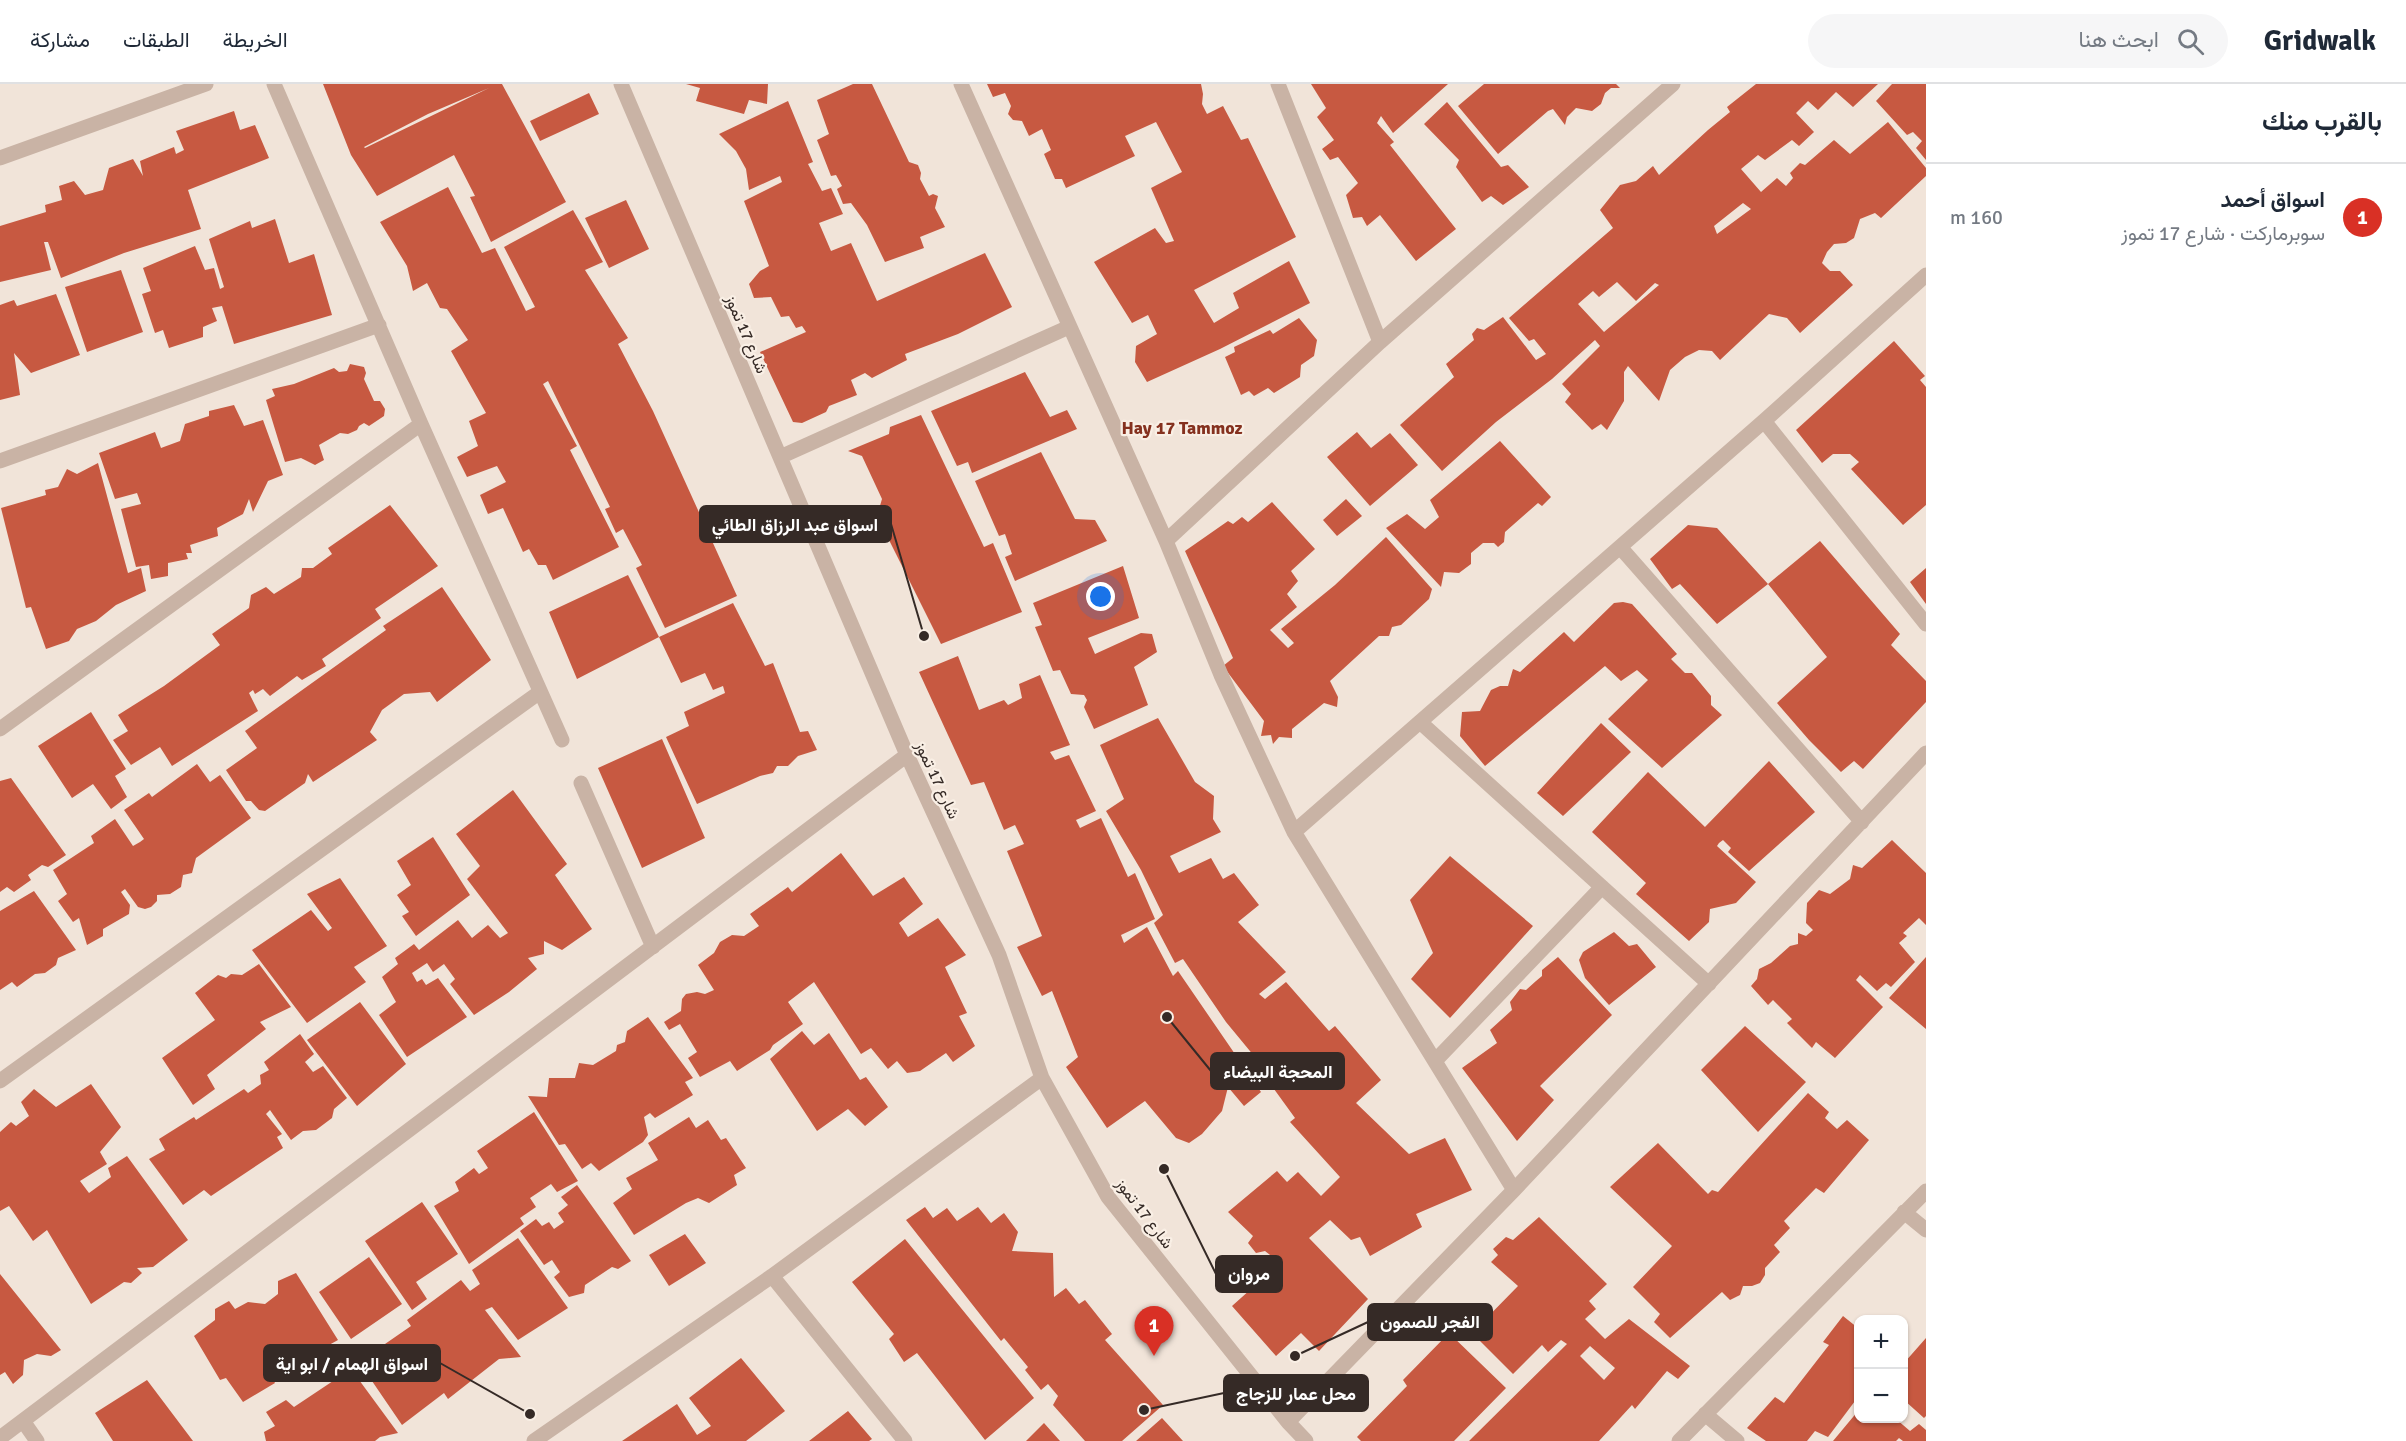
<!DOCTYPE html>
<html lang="ar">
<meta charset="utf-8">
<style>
:root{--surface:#fff;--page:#f6f6f7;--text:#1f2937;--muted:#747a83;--line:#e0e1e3;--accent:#d93025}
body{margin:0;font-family:Signika,Vazirmatn,sans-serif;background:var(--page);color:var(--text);direction:rtl}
.controls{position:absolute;right:18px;bottom:18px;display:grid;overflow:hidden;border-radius:12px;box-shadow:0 2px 4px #0004}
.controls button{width:54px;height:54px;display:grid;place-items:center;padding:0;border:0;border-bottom:2px solid var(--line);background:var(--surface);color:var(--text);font:30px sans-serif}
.you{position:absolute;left:1101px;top:513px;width:21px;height:21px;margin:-15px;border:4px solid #fff;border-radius:50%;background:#1a73e8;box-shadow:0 0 0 9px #1a73e833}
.badge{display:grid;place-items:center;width:39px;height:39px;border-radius:50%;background:var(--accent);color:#fff;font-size:20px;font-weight:700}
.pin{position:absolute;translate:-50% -50px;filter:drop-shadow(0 2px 3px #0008)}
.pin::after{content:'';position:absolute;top:32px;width:21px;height:18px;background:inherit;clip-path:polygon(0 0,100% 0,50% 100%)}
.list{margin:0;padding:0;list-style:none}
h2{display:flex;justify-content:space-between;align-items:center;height:78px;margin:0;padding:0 24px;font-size:26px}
h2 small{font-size:20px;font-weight:400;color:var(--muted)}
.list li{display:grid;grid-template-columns:39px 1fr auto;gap:18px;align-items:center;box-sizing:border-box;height:108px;padding:0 24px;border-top:2px solid var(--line)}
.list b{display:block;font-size:22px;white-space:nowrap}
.list p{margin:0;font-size:20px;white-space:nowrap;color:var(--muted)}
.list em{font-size:20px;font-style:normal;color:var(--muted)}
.icon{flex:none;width:33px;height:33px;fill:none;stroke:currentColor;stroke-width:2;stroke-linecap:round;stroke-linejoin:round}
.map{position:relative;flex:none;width:1926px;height:1357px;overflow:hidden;direction:ltr}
header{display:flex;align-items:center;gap:36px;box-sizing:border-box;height:84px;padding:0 30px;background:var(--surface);border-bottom:2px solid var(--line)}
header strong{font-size:28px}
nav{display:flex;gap:33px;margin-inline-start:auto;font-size:21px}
.search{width:420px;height:54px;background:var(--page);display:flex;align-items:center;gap:15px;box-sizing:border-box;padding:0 21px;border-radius:33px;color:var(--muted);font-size:22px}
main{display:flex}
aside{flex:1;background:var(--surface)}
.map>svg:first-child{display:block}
</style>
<header>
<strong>Gridwalk</strong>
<div class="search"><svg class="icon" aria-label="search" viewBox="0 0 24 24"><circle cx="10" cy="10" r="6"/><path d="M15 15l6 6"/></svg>ابحث هنا</div>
<nav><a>الخريطة</a><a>الطبقات</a><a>مشاركة</a></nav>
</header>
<main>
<aside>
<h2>بالقرب منك<small></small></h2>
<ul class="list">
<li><span class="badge">1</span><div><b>اسواق أحمد</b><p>سوبرماركت · شارع 17 تموز</p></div><em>160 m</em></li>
</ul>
</aside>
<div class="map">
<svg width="1926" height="1357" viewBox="0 0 1926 1357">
<rect width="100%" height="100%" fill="#f1e4d9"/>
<!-- building -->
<path fill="#c75941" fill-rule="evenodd" d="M323,0H502L566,118L491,158L470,113L475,112L454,71L377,112L351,71ZM489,4L365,64L364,63L428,30Z
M686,0H768L767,20L749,16L744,30L696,17L700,4Z
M853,0H872L909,78L918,81L921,89L920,95L929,112L933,110L938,112L935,124L945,143L920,153L924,164L885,178L867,141L851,119L843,120L837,105L842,102L836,91L831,92L817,56L829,50L817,16Z
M987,0H1201L1203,10L1202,20L1207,30L1223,22L1241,56L1248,54L1296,153L1194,206L1214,239L1239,224L1233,209L1289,177L1310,219L1220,265L1147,298L1135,278L1136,262L1157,250L1148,231L1132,239L1094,178L1155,144L1166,159L1174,157L1151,104L1182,88L1156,38L1125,52L1135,72L1066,104L1062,95H1055L1044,70L1051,66L1042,45L1029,52L1022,37L1013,36L1008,30L1011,22L1005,9L993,13Z
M1311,0H1448L1393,49L1381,32L1377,39L1394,58L1390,61L1456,145L1416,177L1380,131L1367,142L1362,133L1353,134L1346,111L1358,99L1338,73L1330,76L1322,65L1334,56L1317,33L1326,24Z
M1484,0H1616L1620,4H1611L1605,9L1601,20L1592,27L1576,24L1567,33L1565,41L1553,25L1548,27L1498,70L1458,22Z
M1756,0H1878L1853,23L1836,8L1818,26L1808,17L1796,29L1814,48L1799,62L1792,56L1765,76L1758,71L1741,85L1761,108L1777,94L1786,102L1793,94L1790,89L1800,79L1805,81L1834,56L1850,70L1888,38L1926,84V92L1881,134L1875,129L1860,135L1854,154L1846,159L1834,160L1827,168L1822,179L1830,187H1840L1853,201L1800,249L1787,234L1769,230L1720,276L1712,267L1699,266L1685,273L1670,286L1659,317L1628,282L1624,288V317L1607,346L1601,340L1592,346L1565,318L1571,310L1562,300L1600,262L1595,256L1552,295L1496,338L1442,387L1400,341L1454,293L1446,280L1474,256L1472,250L1477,244L1484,246L1503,233L1536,276L1546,270L1534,255L1529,257L1509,234L1613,144L1600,126L1620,101L1636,97L1653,82L1659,91L1708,46L1730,28L1727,23ZM1743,119L1751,125L1717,150L1714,142ZM1617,198L1636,217L1655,199L1659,201L1604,248L1578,220L1593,207L1599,213Z
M1892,0H1926V76L1916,64L1922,57L1913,48L1907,51L1876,17Z
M589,9L599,30L540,57L530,37Z
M788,17L813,78L808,80L822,107L831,104L843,130L819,139L831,167L851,159L877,217L985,169L1012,223L958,250L905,270L907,276L872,294L865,289L851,296L857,311L829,322L826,328L802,339L793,338L760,268L806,248L802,242L796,244L789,232L781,233L771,213L754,214L749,200L760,187L769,182L744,117L782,98L780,92L749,106L746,85L736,67L719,50Z
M1447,18L1501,83L1508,81L1529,103L1503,121L1491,112L1482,118L1456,83L1459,76L1424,40Z
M234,27L240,46L255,41L269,74L188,106L201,145L124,169L61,194L48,158H44L51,186L0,198V142L46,128L45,121L62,116L59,102L74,97L85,111L103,106L109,84L133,75L143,92L140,77L174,63L176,70L184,66L176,47Z
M448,103L482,169L495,164L526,227L535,223L504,163L573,126L603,178L585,186L628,254L618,260L653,327L737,512L665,544L636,484L642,481L623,445L616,449L605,425L610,423L548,297L543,300L577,362L570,366L619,463L553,496L546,481H538L529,465L523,468L503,424L488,430L480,411L506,398L497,382L467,393L457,373L478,362L469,337L486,329L451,267L468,256L447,225L440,224L427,199L413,207L407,182L380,138Z
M626,116L649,165L609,184L585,134Z
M275,135L289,179L314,170L332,231L234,260L222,222L212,224L217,237L203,243V253L169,264L163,246L155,249L142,210L151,207L143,184L195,162L205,186L214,184L220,205L224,203L209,155L250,137L252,144Z
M121,186L143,248L87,268L65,203Z
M56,210L80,271L31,289L14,269L20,311L0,316V221L14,216L17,222Z
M1299,234L1317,256L1314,272L1301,281L1300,293L1274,309L1268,304L1254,312L1249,307L1241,311L1225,273L1235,268L1234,263L1270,246L1273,250Z
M1894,257L1925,292L1920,296L1926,303V421L1903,441L1851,385L1859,378L1850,370H1833L1822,379L1796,346Z
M350,280L364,283L366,289L364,295L374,317H380L385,325L384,332L369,342L364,339L359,342L357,346L348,350L340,349L319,361L324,376L315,381L301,374L285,378L266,316L275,312L272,305L294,300L334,284L339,288L347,287Z
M1025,288L1050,333L1067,326L1077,345L972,389L968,378L957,382L931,327Z
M234,321L244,342L263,336L283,391L268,397L253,428L249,415L243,430L217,444L218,452L190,461L192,469H186L188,475L168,479V492L151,495L149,481L136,483L121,425L141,420L137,409L115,415L99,369L155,348L161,364L180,357L185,340L209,332V327Z
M921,331L984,463L993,459L1022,528L941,560L877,432L882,415L862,372L848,367L889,350L890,343Z
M1357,348L1371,364L1390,349L1418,381L1370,422L1327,373Z
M1500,357L1551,413L1542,422L1538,419L1505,448L1504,458L1498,463L1494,459H1483L1471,469V480L1459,489L1444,488L1441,503L1386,444L1407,430L1425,445L1439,433L1430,416Z
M1041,368L1075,435L1095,436L1107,457L1015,497L1005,473L1012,470L1005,450L999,452L975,397Z
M98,379L128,489L141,484L146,507L116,521L96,537L77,545L69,557L46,565L31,523L26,524L1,424L46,411L45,406L58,403L67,385L77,390Z
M1346,415L1362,432L1337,452L1323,436Z
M1272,418L1315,465L1291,487L1298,497L1287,510L1297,523L1270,546L1288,564L1294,559L1281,545L1335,501L1386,453L1432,505L1429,515L1401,541L1392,543L1389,552H1379L1330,597L1338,613L1337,623L1324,619L1292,645V654L1279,653L1273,660L1271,651L1261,652L1264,637L1223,582L1233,574L1185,467L1228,437L1233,440L1242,433L1248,438Z
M390,421L438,482L375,525L381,534L322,575L326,582L302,596L297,592L270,612L263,605L255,610L253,606L249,609L258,627L205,661L172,682L160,663L131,681L113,656L128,647L118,631L164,602L220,561L212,550L249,524L251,511L266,503L274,510L301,493L302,484H313L332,470L328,464Z
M1688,441L1717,444L1768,500L1717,540L1680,500L1672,505L1650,475Z
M1820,457L1900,550L1891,561L1926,597V618L1863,685L1854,677L1841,688L1809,656L1777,619L1827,573L1768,500Z
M1123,482L1139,534L1088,554L1095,570L1141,549L1152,550L1157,568L1134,583L1148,621L1094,645L1084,623L1087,616L1084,611L1071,610L1060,586L1053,587L1035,543L1042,541L1033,519Z
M1926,484V520L1910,498Z
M628,491L659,553L577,595L549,528Z
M442,503L491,576L437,618L430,608L404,610L382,626L370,648L377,656L313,698L308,690L305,699L265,727L259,726L251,717H246L226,686L257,664L245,647L386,546L383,542Z
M1623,518L1632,520L1677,570L1671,575L1685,589H1692L1711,612V621L1722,631L1662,684L1608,635L1648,596L1637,586L1621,597L1605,582L1485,682L1460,652L1462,628L1480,627L1491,606L1500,602H1508L1513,585L1520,588L1564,548L1574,558L1614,519Z
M733,519L765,582L773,579L800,648L808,647L817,666L798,672L788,682H777L773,689L760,692L697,720L666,653L689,642L684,628L725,609L723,602L713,606L705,589L681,599L659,553Z
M958,572L979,626L1004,616L1008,621L1022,614L1019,600L1040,591L1070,661L1050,668L1055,676L1069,671L1096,727L1076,736L1080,744L1101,734L1128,793L1135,789L1155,835L1121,851L1124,859L1147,843L1173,892L1178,887L1261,1008L1244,1022L1228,1003L1222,1027L1202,1050L1189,1059L1176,1054L1145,1017L1107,1044L1066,983L1078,973L1052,907L1042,912L1017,863L1042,852L1007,767L1024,760L1015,741L1004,746L984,698L971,701L919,588Z
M91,628L126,685L115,692L127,713L111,725L93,700L72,714L38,662Z
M1158,634L1195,698L1214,712L1213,735L1221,748L1170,772L1179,789L1211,774L1223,795L1234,789L1259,821L1238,838L1286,888L1259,910L1265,915L1286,898L1329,947L1335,942L1381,996L1356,1019L1409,1070L1445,1054L1472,1106L1416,1130L1422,1143L1370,1172L1360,1153L1351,1156L1330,1136L1309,1154L1368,1215L1319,1267L1301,1249L1276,1272L1232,1222L1280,1179L1265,1167L1256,1169L1248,1159L1253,1152L1228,1128L1277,1087L1287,1098L1298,1088L1321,1112L1340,1093L1290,1038L1295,1034L1269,998L1273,995L1226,938L1183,875L1175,879L1154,839L1163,831L1141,786L1106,727L1124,715L1100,661Z
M1601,639L1631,668L1563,732L1537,709Z
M662,655L705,754L642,784L598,684Z
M1769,677L1815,728L1749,787L1728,768L1731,764L1723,756L1719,759L1717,762L1756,798L1736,819L1710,825L1709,838L1689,857L1636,810L1646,799L1592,748L1648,688L1705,743Z
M197,680L210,698L220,691L251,734L196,774L192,789L183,791L181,803L170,810L157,811V817L151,823L145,825L138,823L125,805L121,808L130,821L129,830L103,845V852L87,861L79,834L73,838L58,817L67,810L53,786L94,759L91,752L115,735L133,762L140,758L144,755L124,726L149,709L152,713Z
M11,694L66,771L48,783L42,781L28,791L31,796L14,808L7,803L0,808V697Z
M513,706L567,780L555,791L592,845L562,866L544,857V870L528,874L537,885L509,908L474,931L450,900L455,895L444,880L433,888L427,879L412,889L417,898L422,895L426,901L438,894L467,933L407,973L379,931L396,918L382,893L398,880L395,874L414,860L419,866L458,836L472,854L488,841L500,854L508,849L467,795L480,782L456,750Z
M433,753L470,811L416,852L402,832L409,828L397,811L411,801L397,777Z
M1892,756L1926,789V841L1919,834L1903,849L1907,852L1899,859L1915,878L1891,903L1886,899L1877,907L1860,891L1856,896L1883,923L1835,974L1816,958L1812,964L1787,939L1792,935L1773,916L1768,921L1751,902L1757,895L1759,885L1771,879L1790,862L1798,860V849L1806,852L1813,846L1806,839L1807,819L1819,806L1830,810L1850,795L1853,781L1862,784Z
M841,769L873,812L904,793L923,820L899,839L908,853L938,834L966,871L945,883L967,929L959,932L975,962L953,978L946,969L920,987L907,989L897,977L888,985L871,964L861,970L814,898L788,918L803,940L773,961L770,966L737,987L730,977L700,993L688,974L697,968L680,940L669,946L664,938L681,927L682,915L686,910L697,908L705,910L714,906L698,881L714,869L720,858L732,851L744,852L759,842L750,830L788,803L792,808Z
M1450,772L1533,842L1450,934L1411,895L1433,869L1410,816Z
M340,794L387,862L354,883L366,898L307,939L252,866L311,826L328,847L332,844L307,810Z
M34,807L76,866L58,874L56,881L45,889L35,890L17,903L12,898L0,906V827Z
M1614,848L1629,862L1637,860L1656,883L1609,921L1585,894L1579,876L1583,868Z
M1558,873L1612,931L1540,1002L1554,1016L1517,1057L1462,984L1497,959L1490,946L1512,926L1510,918L1520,905L1526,906L1536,897L1542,892V886Z
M1926,873V945L1889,914Z
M259,880L291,923L260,938L266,945L207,991L215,1005L193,1021L162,974L215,936L195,909L218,891L226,894L231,890L242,891Z
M360,918L406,980L357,1022L307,956Z
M648,933L693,994L685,998L693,1011L655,1034L650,1029L644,1033L648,1051L643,1058L599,1087L591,1079L582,1085L565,1060L559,1061L528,1012L547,1013L549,994H575L579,979L593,981L616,967L617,961L625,958L627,947Z
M1745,942L1806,998L1758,1048L1701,986Z
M802,947L814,961L829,949L860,996L866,993L888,1023L865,1042L848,1025L817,1047L770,975Z
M300,950L314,970L305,978L313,988L323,982L347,1014L334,1025L332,1034L316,1046L303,1047L291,1056L270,1026L266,1030L282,1050L277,1053L283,1064L211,1112L204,1106L183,1121L149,1075L165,1066L159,1055L194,1033L196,1036L244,1005L248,1009L261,1000L260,991L269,986L264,978Z
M91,1000L121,1043L100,1068L107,1080L80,1097L89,1109L111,1093L108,1084L127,1072L188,1156L153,1183L137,1184L142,1189L131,1199L124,1198L91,1220L47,1146L33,1157L9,1122L0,1127V1048L11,1038L16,1042L29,1032L21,1018L34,1005L56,1023Z
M1808,1009L1829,1028L1825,1034L1837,1045L1847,1036L1869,1056L1824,1109L1816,1104L1784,1137L1790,1144L1774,1161L1780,1168L1765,1184V1191L1760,1199L1752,1202H1743L1740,1211L1730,1216L1722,1208L1670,1254L1654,1238L1660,1230L1633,1203L1672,1162L1610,1103L1658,1059L1708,1110L1712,1106L1718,1108Z
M534,1028L578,1097L557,1108L551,1100L530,1114L536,1123L520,1134L524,1140L469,1180L434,1122L459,1107L455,1098L474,1084L479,1090L488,1084L477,1067Z
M689,1033L696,1044L708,1036L721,1056L726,1054L746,1084L734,1091L737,1101L709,1119L698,1114L686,1119L634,1151L613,1119L632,1105L626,1094L658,1076L648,1059Z
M577,1101L631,1177L618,1185L612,1183L585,1201L584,1209L569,1213L554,1193L560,1188L552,1176L544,1181L520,1147L536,1135L542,1142L549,1138L554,1145L564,1138L558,1129L568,1121L561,1113Z
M422,1118L458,1170L416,1198L427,1215L412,1226L365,1157Z
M925,1123L933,1134L947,1124L957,1137L978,1123L991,1139L1004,1129L1018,1148L1012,1167L1053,1169L1054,1213L1066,1204L1079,1220L1085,1216L1112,1250L1105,1256L1163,1321L1122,1357H1085L1053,1321L1058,1312L1048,1300L1041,1306L1025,1286L1028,1283L1004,1254L1001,1257L906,1136Z
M1539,1133L1607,1200L1589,1217L1596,1225L1585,1235L1605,1255L1629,1235L1690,1282L1678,1295L1667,1287L1635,1325L1632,1321L1599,1357H1469L1567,1260L1561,1256L1548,1268L1542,1261L1513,1290L1472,1249L1518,1202L1491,1178L1498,1171L1493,1165L1506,1153L1513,1156ZM1590,1262L1615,1284L1604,1296L1580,1272Z
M685,1150L706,1179L669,1202L649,1171Z
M518,1154L568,1224L518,1256L492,1223L485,1226L521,1273L499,1275L448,1315L444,1309L402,1341L359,1278L411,1242L407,1236L461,1196L470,1207L480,1200L472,1186Z
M905,1155L1034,1314L985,1356L917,1269L904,1278L889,1255L894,1250L852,1198Z
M369,1173L402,1220L351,1255L319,1208Z
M296,1189L338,1256L291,1282L275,1281L269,1288L275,1299L243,1318L226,1294L220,1296L194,1252L215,1236V1225L229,1217L235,1225L248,1218L265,1220L278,1210V1197Z
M0,1190L61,1266L51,1272L37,1270L24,1276L23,1291L13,1300L5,1288L0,1291Z
M1843,1232L1858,1244V1313L1828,1353L1815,1347L1807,1357H1766L1747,1344L1775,1313L1784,1319L1829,1261L1823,1258Z
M1449,1249L1506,1304L1454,1357H1361L1357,1353L1407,1302L1403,1296Z
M1926,1254V1332L1924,1334L1904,1316V1279Z
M741,1274L785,1327L746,1357H622L677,1320L697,1351L711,1342L689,1314Z
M351,1285L398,1349L380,1353L375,1357H266L264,1348L275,1342L266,1328L286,1316L294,1323Z
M147,1296L193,1357H113L95,1329Z
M848,1327L872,1355L869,1357H809Z
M1858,1327V1335H1896L1910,1347L1919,1340L1926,1346V1357H1903L1899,1354L1896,1357H1833Z
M1162,1334L1183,1357H1136Z
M1044,1339L1060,1357H1026Z"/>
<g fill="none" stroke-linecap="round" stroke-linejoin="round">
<!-- street -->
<path stroke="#c9b3a5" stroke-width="15" d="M274,0L421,340L562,656
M621,0L907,671L999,871L1042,994L1108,1113L1288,1338L1306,1357
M961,0L1166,457L1221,591L1294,748L1514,1106
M1278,0L1380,258
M0,74L206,0
M1764,337L1926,540
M780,373L1069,243
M0,377L379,241
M1166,457L1380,258L1673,0
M1620,463L1862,738
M1420,638L1709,900
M0,645L421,340
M581,699L653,863
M1294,748L1764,337L1926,191
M1435,977L1602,803
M0,997L540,608
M1904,1128L1926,1146
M772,1192L905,1357
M1705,1330L1737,1357
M23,1337L37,1357
M1288,1338L1514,1106L1926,669
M0,1354L907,671
M534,1357L772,1192L1042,994
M1679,1357L1926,1107"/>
</g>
<g text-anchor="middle" stroke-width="4.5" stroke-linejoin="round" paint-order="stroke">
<!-- street labels -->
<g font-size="16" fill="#352a26" stroke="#f9efe5">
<text transform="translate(747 250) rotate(67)" y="6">شارع 17 تموز</text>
<text transform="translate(938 696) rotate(65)" y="6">شارع 17 تموز</text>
<text transform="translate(1145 1129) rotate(53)" y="6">شارع 17 تموز</text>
</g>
<!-- neighbourhood labels -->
<g font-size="18" font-weight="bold" fill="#85311f" stroke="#f9efe5">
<text x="1182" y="350">Hay 17 Tammoz</text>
</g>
</g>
<!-- callouts -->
<path fill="none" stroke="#352a26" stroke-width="2" d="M924 552L891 440M1167 933L1211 987M1164 1085L1216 1190M1295 1272L1368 1238M530 1330L440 1279M1144 1326L1224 1309"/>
<g fill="#352a26" stroke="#f9efe5" stroke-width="2">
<circle cx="924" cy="552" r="6"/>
<circle cx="1167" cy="933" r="6"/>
<circle cx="1164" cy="1085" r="6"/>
<circle cx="1295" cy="1272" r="6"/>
<circle cx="530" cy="1330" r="6"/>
<circle cx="1144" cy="1326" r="6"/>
</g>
<g fill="#352a26" stroke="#352a26" stroke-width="2">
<rect x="700" y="422" width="191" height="36" rx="6"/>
<rect x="1211" y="969" width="133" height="36" rx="6"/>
<rect x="1216" y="1172" width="66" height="36" rx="6"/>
<rect x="1368" y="1220" width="124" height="36" rx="6"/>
<rect x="264" y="1261" width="176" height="36" rx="6"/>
<rect x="1224" y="1291" width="144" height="36" rx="6"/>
</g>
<g font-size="18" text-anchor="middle" font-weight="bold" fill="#fff">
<text x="795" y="447">اسواق عبد الرزاق الطائي</text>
<text x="1278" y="994">المحجة البيضاء</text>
<text x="1249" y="1196">مروان</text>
<text x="1430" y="1244">الفجر للصمون</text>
<text x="352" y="1286">اسواق الهمام / ابو اية</text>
<text x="1296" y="1316">محل عمار للزجاج</text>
</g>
</svg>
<div class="controls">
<button>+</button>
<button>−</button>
</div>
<div class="you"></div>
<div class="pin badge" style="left:1154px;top:1272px">1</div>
</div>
</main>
